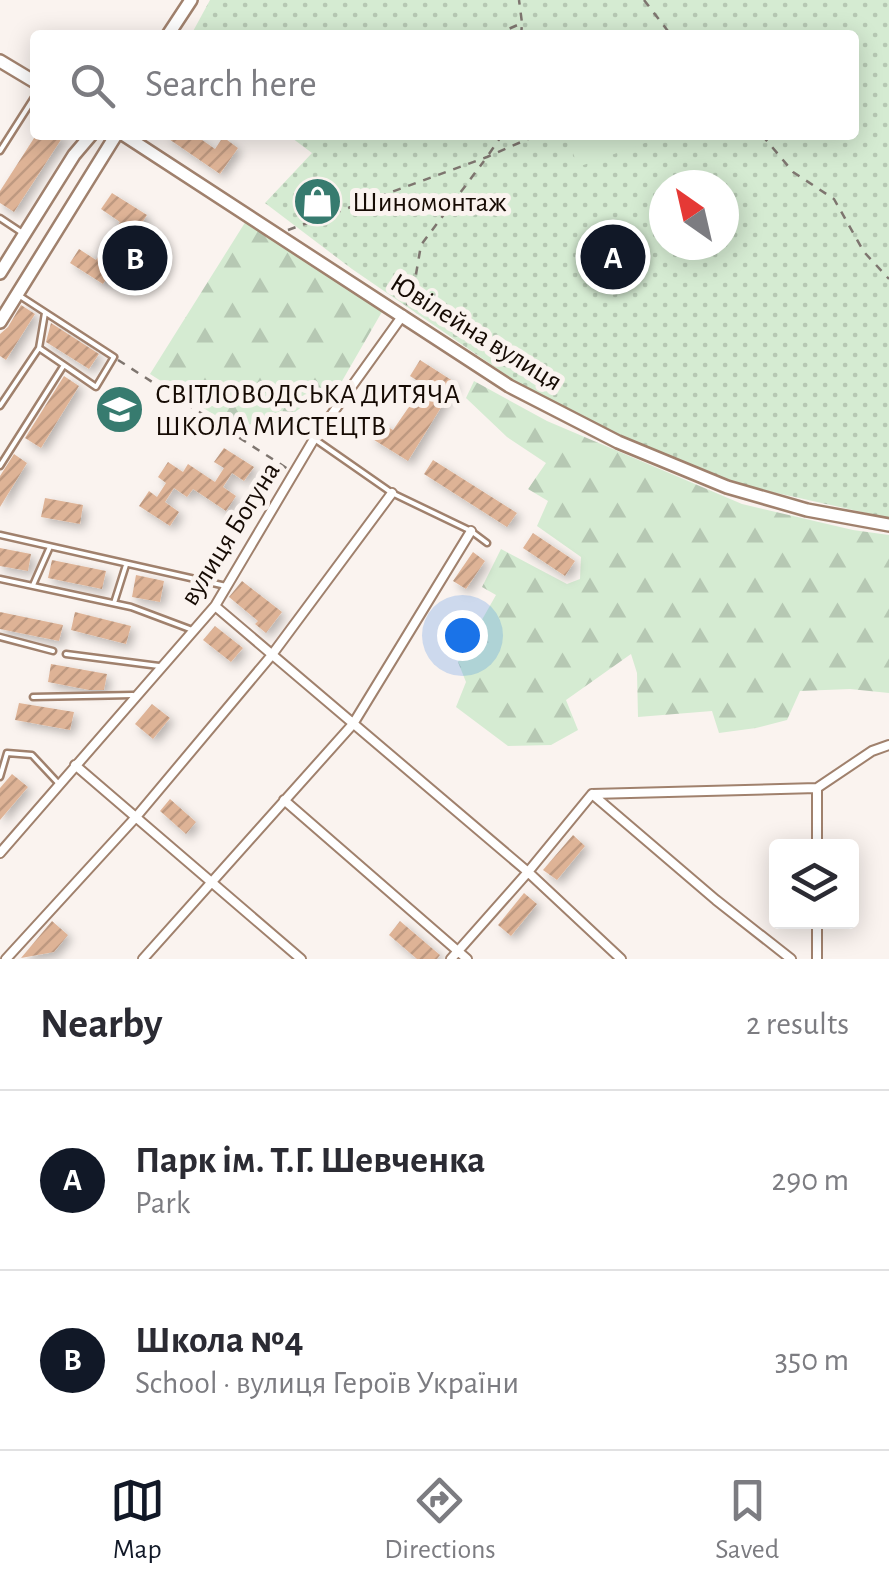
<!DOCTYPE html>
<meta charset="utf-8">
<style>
:root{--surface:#fff;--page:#f2f2f3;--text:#2b2b33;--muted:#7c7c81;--line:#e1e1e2;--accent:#111827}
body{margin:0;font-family:"Alegreya Sans",sans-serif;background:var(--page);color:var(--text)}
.controls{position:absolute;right:30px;bottom:30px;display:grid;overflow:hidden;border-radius:10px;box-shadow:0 5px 25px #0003}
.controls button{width:90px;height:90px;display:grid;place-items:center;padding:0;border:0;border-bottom:2px solid var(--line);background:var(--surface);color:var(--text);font:50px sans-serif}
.compass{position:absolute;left:649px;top:170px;width:90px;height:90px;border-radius:50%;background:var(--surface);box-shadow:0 5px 25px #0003;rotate:326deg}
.you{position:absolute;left:462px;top:635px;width:35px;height:35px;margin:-25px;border:8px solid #fff;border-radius:50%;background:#1a73e8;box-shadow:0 0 0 15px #1a73e833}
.badge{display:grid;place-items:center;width:65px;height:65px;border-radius:50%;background:var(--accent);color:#fff;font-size:32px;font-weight:700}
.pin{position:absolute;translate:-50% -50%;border:5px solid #fff;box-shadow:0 2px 10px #0006}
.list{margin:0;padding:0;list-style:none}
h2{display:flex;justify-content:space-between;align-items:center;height:130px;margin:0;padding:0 40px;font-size:42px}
h2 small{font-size:32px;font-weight:400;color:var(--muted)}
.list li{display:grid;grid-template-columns:65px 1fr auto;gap:30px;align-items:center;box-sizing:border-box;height:180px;padding:0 40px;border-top:2px solid var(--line)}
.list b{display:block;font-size:38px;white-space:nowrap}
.list p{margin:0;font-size:32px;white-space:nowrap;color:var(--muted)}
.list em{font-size:32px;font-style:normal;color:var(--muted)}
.icon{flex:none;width:55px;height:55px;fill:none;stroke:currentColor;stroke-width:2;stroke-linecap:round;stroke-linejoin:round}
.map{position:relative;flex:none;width:889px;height:959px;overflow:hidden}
.search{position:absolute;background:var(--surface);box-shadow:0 5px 25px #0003;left:30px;right:30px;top:30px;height:110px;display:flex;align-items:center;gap:25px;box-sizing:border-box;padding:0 35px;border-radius:10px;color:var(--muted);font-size:38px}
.sheet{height:490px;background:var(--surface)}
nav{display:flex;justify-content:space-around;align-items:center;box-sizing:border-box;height:140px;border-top:2px solid var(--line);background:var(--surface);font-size:28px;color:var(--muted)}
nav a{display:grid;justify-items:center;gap:5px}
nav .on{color:var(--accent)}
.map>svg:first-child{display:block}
</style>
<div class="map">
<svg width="889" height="959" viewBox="0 0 889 959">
<defs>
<pattern id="forest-firs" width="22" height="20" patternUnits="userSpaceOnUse" patternTransform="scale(2.5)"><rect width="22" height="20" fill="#d5ebd2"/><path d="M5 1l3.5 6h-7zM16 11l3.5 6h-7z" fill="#b6c8b3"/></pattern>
<pattern id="park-dots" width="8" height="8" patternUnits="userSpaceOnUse" patternTransform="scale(2.5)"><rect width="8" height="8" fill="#d5ebd2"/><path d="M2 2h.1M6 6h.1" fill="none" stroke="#b6c8b3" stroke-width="1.8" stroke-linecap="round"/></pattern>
<pattern id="building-hatch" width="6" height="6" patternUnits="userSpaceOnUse" patternTransform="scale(2.5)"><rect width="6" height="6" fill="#deb396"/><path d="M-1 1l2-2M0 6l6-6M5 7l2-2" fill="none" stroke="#be9980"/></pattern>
<filter id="shadow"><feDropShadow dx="4.5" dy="4.5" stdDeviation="5" flood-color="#0004"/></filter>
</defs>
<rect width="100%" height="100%" fill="#faf3ef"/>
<!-- forest -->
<path fill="url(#forest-firs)" d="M246,221L383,310L338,388L322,392L295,412L280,411L260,424L230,425L150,374Z
M474,381L547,421L742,504L853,530L889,535V693L850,689L800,691L787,720L756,728L719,733L712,711L638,717L637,673L631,654L566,700L578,730L551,745L508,746L456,707L466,682L458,662L496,595L482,587L501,549L567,584L580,579L581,557L537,526L548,501L528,489L546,463L507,437L466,398Z"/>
<!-- park -->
<path fill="url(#park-dots)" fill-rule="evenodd" d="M210,0H889V518L736,484L637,444L515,381L352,269L265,203L312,153L288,135H854V35H191ZM664,185H724V245H664Z"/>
<!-- pitch -->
<path fill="#d5ebd2" d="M588,135H667L578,167L569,142Z"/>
<!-- building -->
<path fill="url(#building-hatch)" filter="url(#shadow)" d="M36,135H64L14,212L0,203V191Z
M163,135H195L215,149L223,137L238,148L220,174Z
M112,193L147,215L103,284L70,263L79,249L96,260L120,222L101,209Z
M21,305L35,314L6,360L0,356V334L8,327Z
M51,323L99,354L89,369L46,342Z
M420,360L456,383L408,461L371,438L381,423L393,430L424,385L410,376Z
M64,376L79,386L41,448L25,438Z
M224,448L254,467L244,481L232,473L223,487L236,496L226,511L193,489L187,497L174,488L165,502L179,512L170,526L139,506L149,491L157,497L166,483L158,477L168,462L183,472L188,464L215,482L224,468L214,462Z
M14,454L27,463L0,507V476Z
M433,460L517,513L507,527L424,474Z
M45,498L83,505L80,524L41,517Z
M533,533L575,561L565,576L523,548Z
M0,548L31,554L28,571L0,566Z
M473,552L485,561L466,589L453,581Z
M52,560L106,571L102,589L48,578Z
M136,575L164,581L160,602L132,597Z
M242,581L282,612L266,633L255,624L258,621L229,597Z
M0,612L63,625L59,641L0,629Z
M75,612L131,626L126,644L71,630Z
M215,626L243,648L231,662L203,640Z
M51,664L107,674L104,690H89L48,682Z
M19,703L74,712L70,730L15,720Z
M152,704L170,718L153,739L135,724Z
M12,774L28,787L0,820V788Z
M170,799L196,822L186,834L160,811Z
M573,835L585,846L557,880L543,870Z
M524,893L537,904L511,936L498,925Z
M52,921L68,935L54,952L21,958Z
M400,921L440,955L437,959H417L389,935Z"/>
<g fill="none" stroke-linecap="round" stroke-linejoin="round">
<defs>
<path id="lane" d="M0,151L35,96
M0,218L21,232
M20,296L114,357L96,387L64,365
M39,348L45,313
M0,406L39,348L64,365L0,466
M316,440L392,493L471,531L487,543
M0,535L226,586
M0,579L131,607L195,631
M33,585L49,549
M114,603L126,565
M0,637L53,651
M66,654L159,666
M33,697L133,695
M0,777L7,753L32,755L59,784"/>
<path id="street" d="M215,606L528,872L621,959
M75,765L301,959
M817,788V846
M592,794L716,900L791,959
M284,800L467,959
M0,853L215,606L314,439L403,315
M817,922V959
M6,959L136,817L271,656L392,493
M143,959L353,724L471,531
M451,959L528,872L592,794L817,788L872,751L889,745"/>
<path id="secondary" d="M168,35L191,0
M0,61L35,82
M124,135L509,386L618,442L727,487L807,510L889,525
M0,273L74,155L91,135
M0,322L116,135"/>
</defs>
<!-- lane casing -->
<use href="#lane" stroke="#a0816d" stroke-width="9"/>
<!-- street casing -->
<use href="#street" stroke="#a0816d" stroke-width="12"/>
<!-- secondary casing -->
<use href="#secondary" stroke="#a0816d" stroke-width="16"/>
<!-- path -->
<path stroke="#7e756f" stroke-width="2.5" stroke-dasharray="8 8" stroke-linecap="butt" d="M644,0L671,35
M495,35L522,23L519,0
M521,35L522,24
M762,135L793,172L834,199L864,252L889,279
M489,154L502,135
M288,230L487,157L537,135
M407,305L414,286L421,245L484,161
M118,360L288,469"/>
<!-- lane -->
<use href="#lane" stroke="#fff" stroke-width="4"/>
<!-- street -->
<use href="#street" stroke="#fff" stroke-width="8"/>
<!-- secondary -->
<use href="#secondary" stroke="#fff" stroke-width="11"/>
</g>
<!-- icons -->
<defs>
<symbol id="shop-disc" viewBox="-11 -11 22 22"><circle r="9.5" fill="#377b6f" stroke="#faf3ef"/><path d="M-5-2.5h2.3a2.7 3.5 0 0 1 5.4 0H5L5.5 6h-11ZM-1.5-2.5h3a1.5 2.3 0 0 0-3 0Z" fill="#fff"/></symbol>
<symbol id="school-disc" viewBox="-11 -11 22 22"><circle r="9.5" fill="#377b6f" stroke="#faf3ef"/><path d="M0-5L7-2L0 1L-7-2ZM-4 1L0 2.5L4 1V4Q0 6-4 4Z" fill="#fff"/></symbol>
</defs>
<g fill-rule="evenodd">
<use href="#shop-disc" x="290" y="174" width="55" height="55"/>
<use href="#school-disc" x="92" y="382" width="55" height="55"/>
</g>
<g text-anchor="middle" stroke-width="10" stroke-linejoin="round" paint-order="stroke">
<!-- poi labels -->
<g font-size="28" fill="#160b04" stroke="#faf3ef" text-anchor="start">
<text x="352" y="211">Шиномонтаж</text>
<text x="155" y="403">СВІТЛОВОДСЬКА ДИТЯЧА<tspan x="155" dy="32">ШКОЛА МИСТЕЦТВ</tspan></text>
</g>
<!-- street labels -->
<g font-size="28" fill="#160b04" stroke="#faf3ef">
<text transform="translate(477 331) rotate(32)" y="10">Ювілейна вулиця</text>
<text transform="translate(229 533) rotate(-58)" y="10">вулиця Богуна</text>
</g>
</g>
</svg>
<div class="controls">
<button><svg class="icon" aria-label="layers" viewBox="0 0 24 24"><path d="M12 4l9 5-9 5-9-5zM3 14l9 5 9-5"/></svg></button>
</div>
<svg class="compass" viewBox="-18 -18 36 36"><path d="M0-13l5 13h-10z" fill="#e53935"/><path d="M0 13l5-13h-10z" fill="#7c7c81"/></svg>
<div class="you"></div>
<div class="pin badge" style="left:613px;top:257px">A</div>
<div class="pin badge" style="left:135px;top:258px">B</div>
<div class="search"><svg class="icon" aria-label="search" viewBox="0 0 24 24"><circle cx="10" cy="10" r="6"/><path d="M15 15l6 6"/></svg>Search here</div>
</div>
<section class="sheet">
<h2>Nearby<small>2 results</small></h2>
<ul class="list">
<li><span class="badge">A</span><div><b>Парк ім. Т.Г. Шевченка</b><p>Park</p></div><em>290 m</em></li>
<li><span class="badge">B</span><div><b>Школа №4</b><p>School · вулиця Героїв України</p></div><em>350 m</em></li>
</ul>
</section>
<nav>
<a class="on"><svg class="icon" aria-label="map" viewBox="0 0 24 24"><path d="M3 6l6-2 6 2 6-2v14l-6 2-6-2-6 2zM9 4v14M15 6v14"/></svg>Map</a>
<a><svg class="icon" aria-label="directions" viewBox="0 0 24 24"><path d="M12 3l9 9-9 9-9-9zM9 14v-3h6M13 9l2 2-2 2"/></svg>Directions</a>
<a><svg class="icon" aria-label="saved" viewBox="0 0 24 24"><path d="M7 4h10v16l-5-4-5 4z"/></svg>Saved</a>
</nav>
